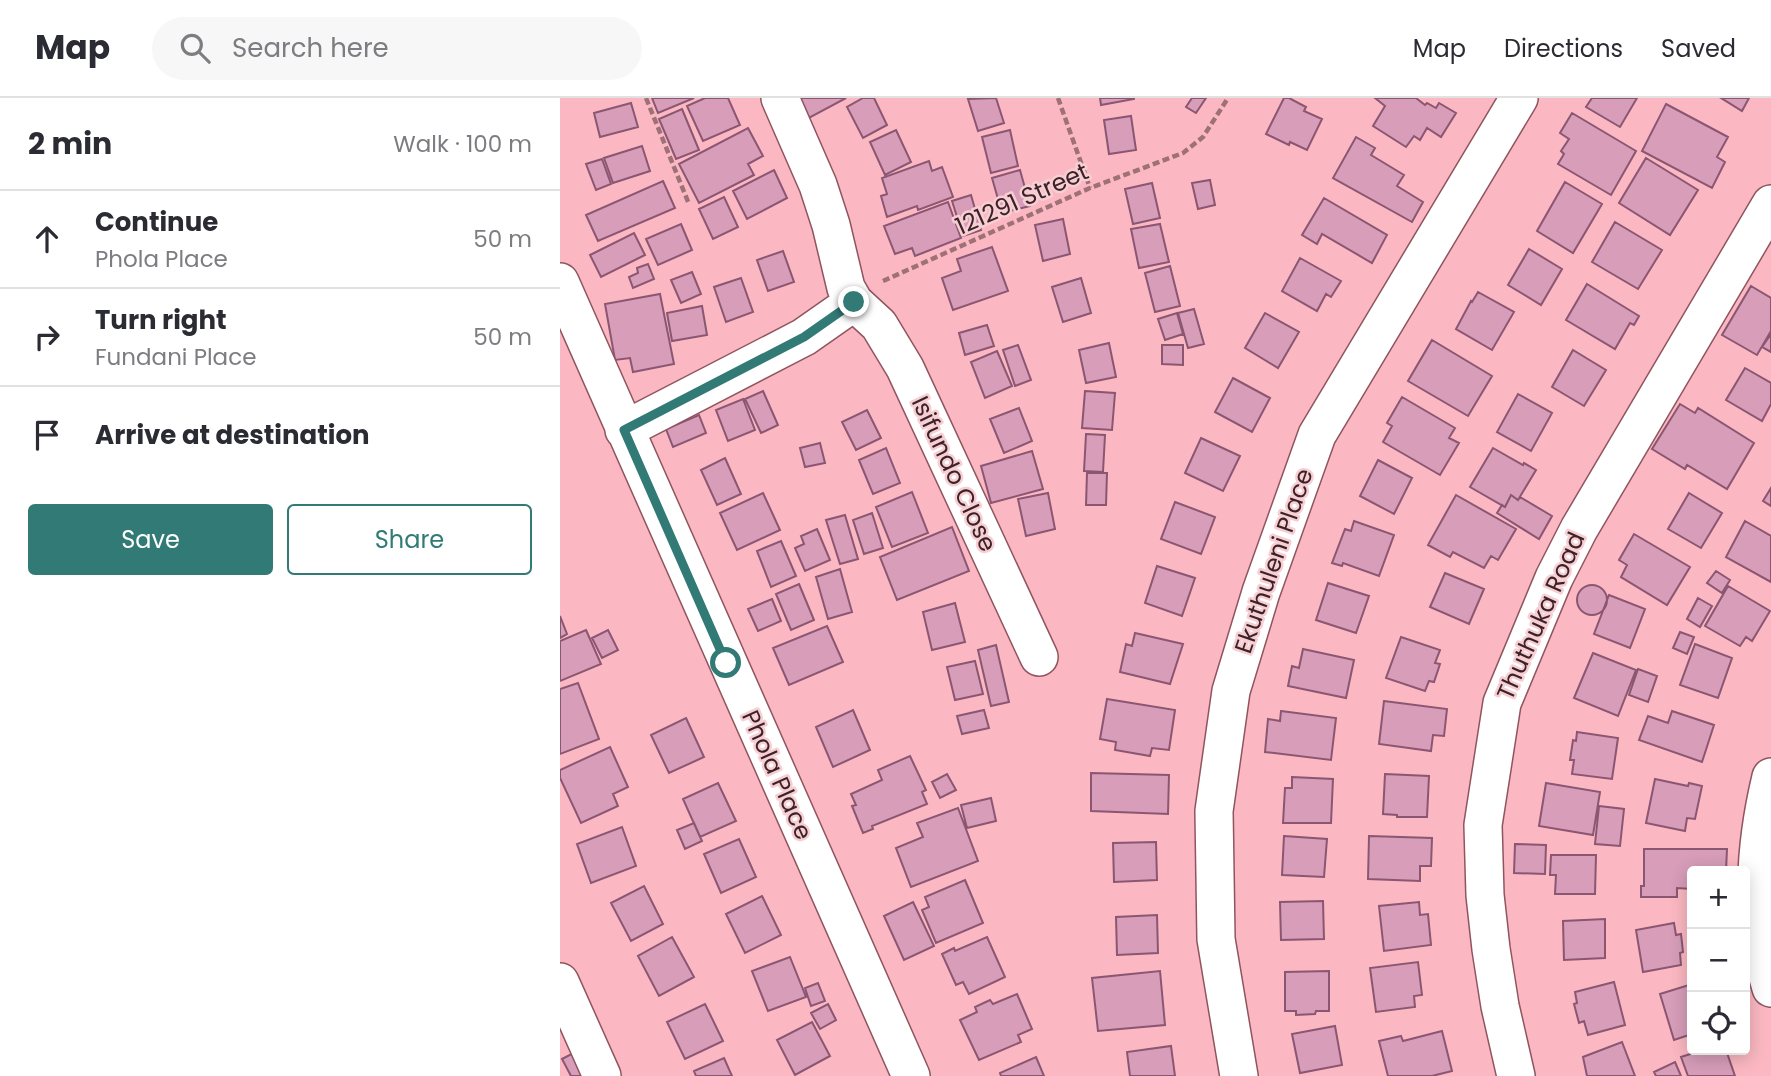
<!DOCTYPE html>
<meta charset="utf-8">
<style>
:root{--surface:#fff;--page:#f7f7f7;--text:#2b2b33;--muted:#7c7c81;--line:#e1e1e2;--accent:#327a75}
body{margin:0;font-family:Poppins,sans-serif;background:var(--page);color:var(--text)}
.controls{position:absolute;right:21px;bottom:21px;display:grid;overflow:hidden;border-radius:7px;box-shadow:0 4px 18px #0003}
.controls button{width:63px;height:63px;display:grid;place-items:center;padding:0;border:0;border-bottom:2px solid var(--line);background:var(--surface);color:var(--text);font:35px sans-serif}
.stop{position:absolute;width:21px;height:21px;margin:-16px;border:5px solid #327a75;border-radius:50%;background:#fff}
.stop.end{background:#327a75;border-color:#fff;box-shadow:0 2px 7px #0008}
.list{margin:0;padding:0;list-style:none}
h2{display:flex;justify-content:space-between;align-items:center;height:91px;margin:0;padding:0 28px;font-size:30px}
h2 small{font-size:23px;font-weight:400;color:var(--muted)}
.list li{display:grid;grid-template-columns:46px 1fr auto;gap:21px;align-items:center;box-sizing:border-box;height:98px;padding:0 28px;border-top:2px solid var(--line)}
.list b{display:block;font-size:26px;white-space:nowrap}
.list p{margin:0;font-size:23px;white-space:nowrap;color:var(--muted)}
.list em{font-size:23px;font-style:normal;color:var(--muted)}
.actions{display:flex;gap:14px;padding:21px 28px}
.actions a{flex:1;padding:16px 0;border:2px solid var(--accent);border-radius:7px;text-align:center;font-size:24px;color:var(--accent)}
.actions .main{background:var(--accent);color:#fff}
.icon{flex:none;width:38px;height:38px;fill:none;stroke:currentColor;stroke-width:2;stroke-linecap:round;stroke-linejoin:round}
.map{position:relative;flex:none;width:1211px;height:978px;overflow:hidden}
header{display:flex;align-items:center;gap:42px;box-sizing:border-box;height:98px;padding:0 35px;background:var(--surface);border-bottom:2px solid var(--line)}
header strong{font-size:33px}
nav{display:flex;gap:38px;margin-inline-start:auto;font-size:24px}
.search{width:490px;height:63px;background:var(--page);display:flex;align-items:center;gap:18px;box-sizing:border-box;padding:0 24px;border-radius:38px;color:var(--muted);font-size:26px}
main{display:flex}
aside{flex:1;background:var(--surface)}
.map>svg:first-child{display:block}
</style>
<header>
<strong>Map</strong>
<div class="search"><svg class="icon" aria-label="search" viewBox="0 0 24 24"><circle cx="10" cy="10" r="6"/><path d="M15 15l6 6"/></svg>Search here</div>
<nav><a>Map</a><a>Directions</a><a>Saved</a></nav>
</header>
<main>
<aside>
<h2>2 min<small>Walk · 100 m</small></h2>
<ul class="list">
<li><svg class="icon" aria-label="ahead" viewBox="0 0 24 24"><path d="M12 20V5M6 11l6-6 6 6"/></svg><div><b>Continue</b><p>Phola Place</p></div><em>50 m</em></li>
<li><svg class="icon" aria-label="right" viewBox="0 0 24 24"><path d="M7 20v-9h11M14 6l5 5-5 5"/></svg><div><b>Turn right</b><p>Fundani Place</p></div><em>50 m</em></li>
<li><svg class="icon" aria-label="arrive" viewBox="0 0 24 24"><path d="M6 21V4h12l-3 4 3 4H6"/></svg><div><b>Arrive at destination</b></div></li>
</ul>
<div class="actions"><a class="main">Save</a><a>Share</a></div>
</aside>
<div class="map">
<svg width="1211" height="978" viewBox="0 0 1211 978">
<rect width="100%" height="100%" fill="#fbb8c2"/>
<!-- building -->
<path fill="#d79db9" stroke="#8b5671" stroke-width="2" d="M92,0H134L98,15Z
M145,0H168L180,27L143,43L127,8Z
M236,0H286L247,21Z
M303,0H314L327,27L303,40L287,9Z
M436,0L444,25L418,33L408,1Z
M540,0H574V1L541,7Z
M632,0H646L636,15L626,9Z
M724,0H729L746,9L744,13L762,21L747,52L730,44L729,47L706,36Z
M856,0L865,7L867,5L876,10L879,5L896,15L881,39L867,30L860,42L854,38L846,49L813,28L825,8L815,0Z
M1032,0H1077L1060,29L1026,9Z
M1161,0H1189L1182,13Z
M71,5L78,29L40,39L34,15Z
M1106,6L1168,39L1157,59L1165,64L1152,90L1082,53Z
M122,11L139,52L116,61L99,21Z
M1012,15L1076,53L1051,97L998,66L1004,56L1001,53L1009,41L1000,35Z
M571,18L576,52L549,56L544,22Z
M188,30L203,58L188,66L194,77L139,105L119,66Z
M336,32L351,64L325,77L310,44Z
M450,32L458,68L431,75L422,39Z
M796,39L815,50L811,57L844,77L837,88L863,104L852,124L773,80Z
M82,48L90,73L53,85L44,60Z
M1086,60L1138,92L1110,137L1059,105Z
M42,61L51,86L36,92L26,66Z
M369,63L372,73L382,69L393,99L358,112L357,108L327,119L321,98L327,96L322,80Z
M214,72L227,100L187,121L173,93Z
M460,72L470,108L442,115L432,80Z
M650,82L655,107L638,111L632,85Z
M103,83L115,110L38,143L26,117Z
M1005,84L1042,106L1013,155L977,133Z
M592,85L600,120L573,126L565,91Z
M411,97L421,132L403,138L392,103Z
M164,99L178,129L153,141L139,111Z
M764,100L827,137L812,165L762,136L757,146L742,137Z
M388,104L401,140L355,158L352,150L335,156L324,128Z
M503,121L510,156L483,163L475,127Z
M1055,124L1102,152L1078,191L1032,164Z
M121,126L132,152L98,167L86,141Z
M600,126L609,164L579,170L571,131Z
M74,135L85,157L41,179L30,157Z
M432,149L448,193L393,212L382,180L401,173L397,161Z
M969,151L1002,171L981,207L948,187Z
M223,153L234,184L208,193L197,162Z
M740,160L781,183L771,199L766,196L757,213L722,193Z
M88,166L94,181L73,190L69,179L78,175L77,170Z
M610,168L620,208L595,214L585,175Z
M132,174L141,196L121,205L111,182Z
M181,180L193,214L166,224L154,189Z
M521,180L531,215L503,224L492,189Z
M1027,186L1079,218L1074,227L1070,225L1055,251L1006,222Z
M1191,188L1211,200V233L1197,257L1162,237Z
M918,194L954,214L932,252L896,231L911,203L912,204Z
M100,196L114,266L73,274L70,260L55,262L45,206Z
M142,208L147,237L112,243L107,215Z
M634,211L644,246L628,250L618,215Z
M617,215L623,236L605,242L598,221Z
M705,215L739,234L718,270L685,250Z
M427,227L434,248L405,257L399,235Z
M1211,236V254L1202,249Z
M872,242L932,278L908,318L848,283Z
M549,245L556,279L526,285L519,252Z
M458,247L471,282L455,288L443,252Z
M602,247H623V267L602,266Z
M1013,252L1046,272L1024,308L992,289Z
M437,253L452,288L425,300L411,264Z
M1185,270L1211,285V306L1202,323L1166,302Z
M673,280L710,300L692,334L655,314Z
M203,293L218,327L201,335L185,301Z
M525,293L555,295L552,332L522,330Z
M958,296L992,315L971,353L937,334Z
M842,299L895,330L889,340L899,345L880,377L823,344L832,328L827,325Z
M183,301L195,332L168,343L156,312Z
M1120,306L1135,315L1138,310L1194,345L1167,391L1127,367L1125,371L1092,351Z
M459,310L472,343L444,355L430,321Z
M307,312L321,340L296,352L282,324Z
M139,317L146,335L113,349L106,331Z
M526,336L545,337L543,374L524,373Z
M641,340L680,358L663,393L625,375Z
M260,345L265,365L245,369L240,350Z
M326,350L340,385L313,396L299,362Z
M933,350L963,367L964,365L976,372L958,402L951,397L945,409L910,389Z
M472,353L483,391L431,405L421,368Z
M165,360L181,396L157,407L141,372Z
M818,362L852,380L834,416L800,398Z
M527,375H547L546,407H526Z
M1211,390V408L1203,403Z
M352,394L368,435L332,449L316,409Z
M203,395L220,432L177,452L160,415Z
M488,395L495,431L466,438L458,401Z
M1129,395L1162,415L1141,450L1108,431Z
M896,397L956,431L938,462L931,458L924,470L893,454L890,459L868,447Z
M951,397L958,402L960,399L992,418L979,441L937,415L942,407L945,409Z
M615,404L655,419L641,456L601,441Z
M312,415L323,450L304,456L293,422Z
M285,417L298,461L280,466L266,422Z
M794,423L834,437L819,478L783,465L782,468L772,465L785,431L791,433Z
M1185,423L1211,438V484L1166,459Z
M392,429L409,473L337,502L320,459Z
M257,431L270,462L245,473L235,450L244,446L241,438Z
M1074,436L1130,469L1107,507L1061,479L1067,467L1059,462Z
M221,443L236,478L211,489L197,453Z
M597,468L635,480L622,518L585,505Z
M280,471L292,514L268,521L256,479Z
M1156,473L1170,482L1162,495L1147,485Z
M885,475L924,491L909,526L870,509Z
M768,485L809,498L796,535L756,522Z
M239,486L254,522L231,532L216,496Z
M1017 502a15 15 0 1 1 30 0a15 15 0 1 1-30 0Z
M1168,488L1210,513L1192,543L1186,539L1180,548L1145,528Z
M1049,497L1085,511L1070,550L1034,536Z
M1138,500L1152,508L1140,529L1127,521Z
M212,501L221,523L198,533L188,511Z
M395,505L405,544L372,552L363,514Z
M0,518L7,536L0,540Z
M267,528L283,564L229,587L213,550Z
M26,532L41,566L0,583V543Z
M48,532L58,552L42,560L32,540Z
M1120,534L1134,539L1127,556L1113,550Z
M575,535L623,546L610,586L560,574L566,546L572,548Z
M841,539L880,552L875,565L880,566L874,584L869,583L865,593L826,580Z
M1135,546L1172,560L1158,600L1120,587Z
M436,547L449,604L431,608L418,552Z
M743,551L794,562L786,600L728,588L732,568L739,570Z
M1033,555L1076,572L1058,618L1014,600Z
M415,563L423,596L395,602L387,569Z
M1078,571L1097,578L1088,604L1069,597Z
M18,585L39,641L0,656V591Z
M547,601L615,612L609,652L592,650L590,658L555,652L556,644L540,641Z
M824,603L887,611L884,638L873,637L871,653L819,646Z
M293,612L310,652L273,669L256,629Z
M424,612L429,630L402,636L397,618Z
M721,613L776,620L771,662L705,654L708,621L720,623Z
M1112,613L1154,627L1142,664L1079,642L1088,618L1108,625Z
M126,620L144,659L109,675L91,637Z
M1017,634L1058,640L1052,681L1012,676L1014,662H1010L1013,642L1016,643Z
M50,649L68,689L53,696L58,708L21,725L0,680V672Z
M350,658L366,692L362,694L367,706L312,728L313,731L303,735L292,708L296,707L291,696L322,682L318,672Z
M531,675L609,677L608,716L531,713Z
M387,676L396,692L380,700L372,684Z
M825,676L869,678L867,719H837V717L823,716Z
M732,679L773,681L771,725H723L725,690H732Z
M1095,681L1128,688L1129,685L1142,688L1135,721L1127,720L1125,733L1086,725Z
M158,685L176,723L140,739L123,701Z
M986,685L1040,694L1033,737L979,728Z
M431,700L436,723L407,730L401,707Z
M1039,708L1064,711L1060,748L1035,746Z
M398,710L418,763L351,789L336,750L363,739L357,725Z
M134,725L142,743L125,751L117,732Z
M62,729L76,768L31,785L17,746Z
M724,738L767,741L764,779L722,777Z
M809,738L872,740L871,768H860V783L808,781Z
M179,741L196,779L161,795L144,756Z
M596,744L597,782L554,784L553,745Z
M955,746L986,747L985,776L954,775Z
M1084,751H1167L1166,773H1132V791L1117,790V799H1081V788H1084Z
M991,757H1036L1035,796H995L996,777H990Z
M405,782L423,825L376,845L362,812L369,809L365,799Z
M84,788L103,826L71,843L51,805Z
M202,798L221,837L185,855L166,816Z
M763,803L764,841L721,842L720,804Z
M353,804L374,848L344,862L324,818Z
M859,804L860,817L868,816L871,847L824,853L819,808Z
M597,817L598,855L557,857L556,819Z
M1045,821V860L1004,862L1003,823Z
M1114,825L1116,837L1121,836L1123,854L1120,855L1121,867L1083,874L1076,832Z
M112,839L134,879L99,898L78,858Z
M427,839L445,879L409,896L403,884L396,887L382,856L394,850L395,853Z
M230,859L246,899L208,913L192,873Z
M858,864L862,897L854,898L855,909L816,914L810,870Z
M600,873L605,927L538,933L532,880Z
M769,873V913H756L755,916L736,917V913H725V874Z
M1054,884L1065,927L1028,937L1024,923L1019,925L1014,906L1017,905L1015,894Z
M258,885L265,903L251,908L245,890Z
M1132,886V936L1114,942L1100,896Z
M457,896L472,931L458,937L461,944L419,962L400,922L417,914L415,909L430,902L433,906Z
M145,906L163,943L125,961L107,924Z
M268,906L276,922L260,931L251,915Z
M252,924L270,958L235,977L217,942Z
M775,928L782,967L740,975L732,936Z
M882,933L892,973L872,978H828L819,943L841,938L843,943Z
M1062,944L1075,978H1027L1023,959Z
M611,948L615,978H570L567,954Z
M19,952L32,978H11L2,961Z
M1143,952H1166L1175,978H1128L1121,959Z
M476,959L484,978H441L440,975Z
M164,960L172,978H136L134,973Z
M1115,964L1121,978H1096L1094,974Z"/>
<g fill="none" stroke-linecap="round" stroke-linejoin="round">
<defs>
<path id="minor" d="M220,0L258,87L271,127L286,190L294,204L319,227L345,270L479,559
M0,184L351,978
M64,332L244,239L294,204
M1211,679C1194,750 1190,820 1211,890
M0,884L42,978
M679,978L656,841L654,713L671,593L701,494L757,337L959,0
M956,978L940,908L931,851L925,797L923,727L942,605L994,480L1019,431L1211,106"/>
</defs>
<!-- minor casing -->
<use href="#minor" stroke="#8f555f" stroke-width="40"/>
<!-- path -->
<path stroke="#9e7077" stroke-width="4.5" stroke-dasharray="7 3.5" stroke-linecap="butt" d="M86,0L129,106
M498,0L530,90
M323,183L530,90L623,55L643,39L668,0"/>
<!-- minor -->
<use href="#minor" stroke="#fff" stroke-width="37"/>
</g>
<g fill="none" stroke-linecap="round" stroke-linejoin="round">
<!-- route -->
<path stroke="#327a75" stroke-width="9" d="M166,565L64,332L244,239L294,204"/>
</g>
<g text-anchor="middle" stroke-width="5" stroke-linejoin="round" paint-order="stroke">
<!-- street labels -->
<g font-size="24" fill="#3b2226" stroke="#f7ced3">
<text transform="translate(462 101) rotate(-24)" y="8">121291 Street</text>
<text transform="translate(394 376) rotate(65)" y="8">Isifundo Close</text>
<text transform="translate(714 463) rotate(-71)" y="8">Ekuthuleni Place</text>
<text transform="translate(981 518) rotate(-66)" y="8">Thuthuka Road</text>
<text transform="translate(217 677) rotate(66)" y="8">Phola Place</text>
</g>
</g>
</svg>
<div class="controls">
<button>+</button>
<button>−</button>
<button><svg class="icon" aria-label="locate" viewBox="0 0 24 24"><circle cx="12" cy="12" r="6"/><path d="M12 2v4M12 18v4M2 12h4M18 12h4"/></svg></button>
</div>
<div class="stop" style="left:166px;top:565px"></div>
<div class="stop end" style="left:294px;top:204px"></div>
</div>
</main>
